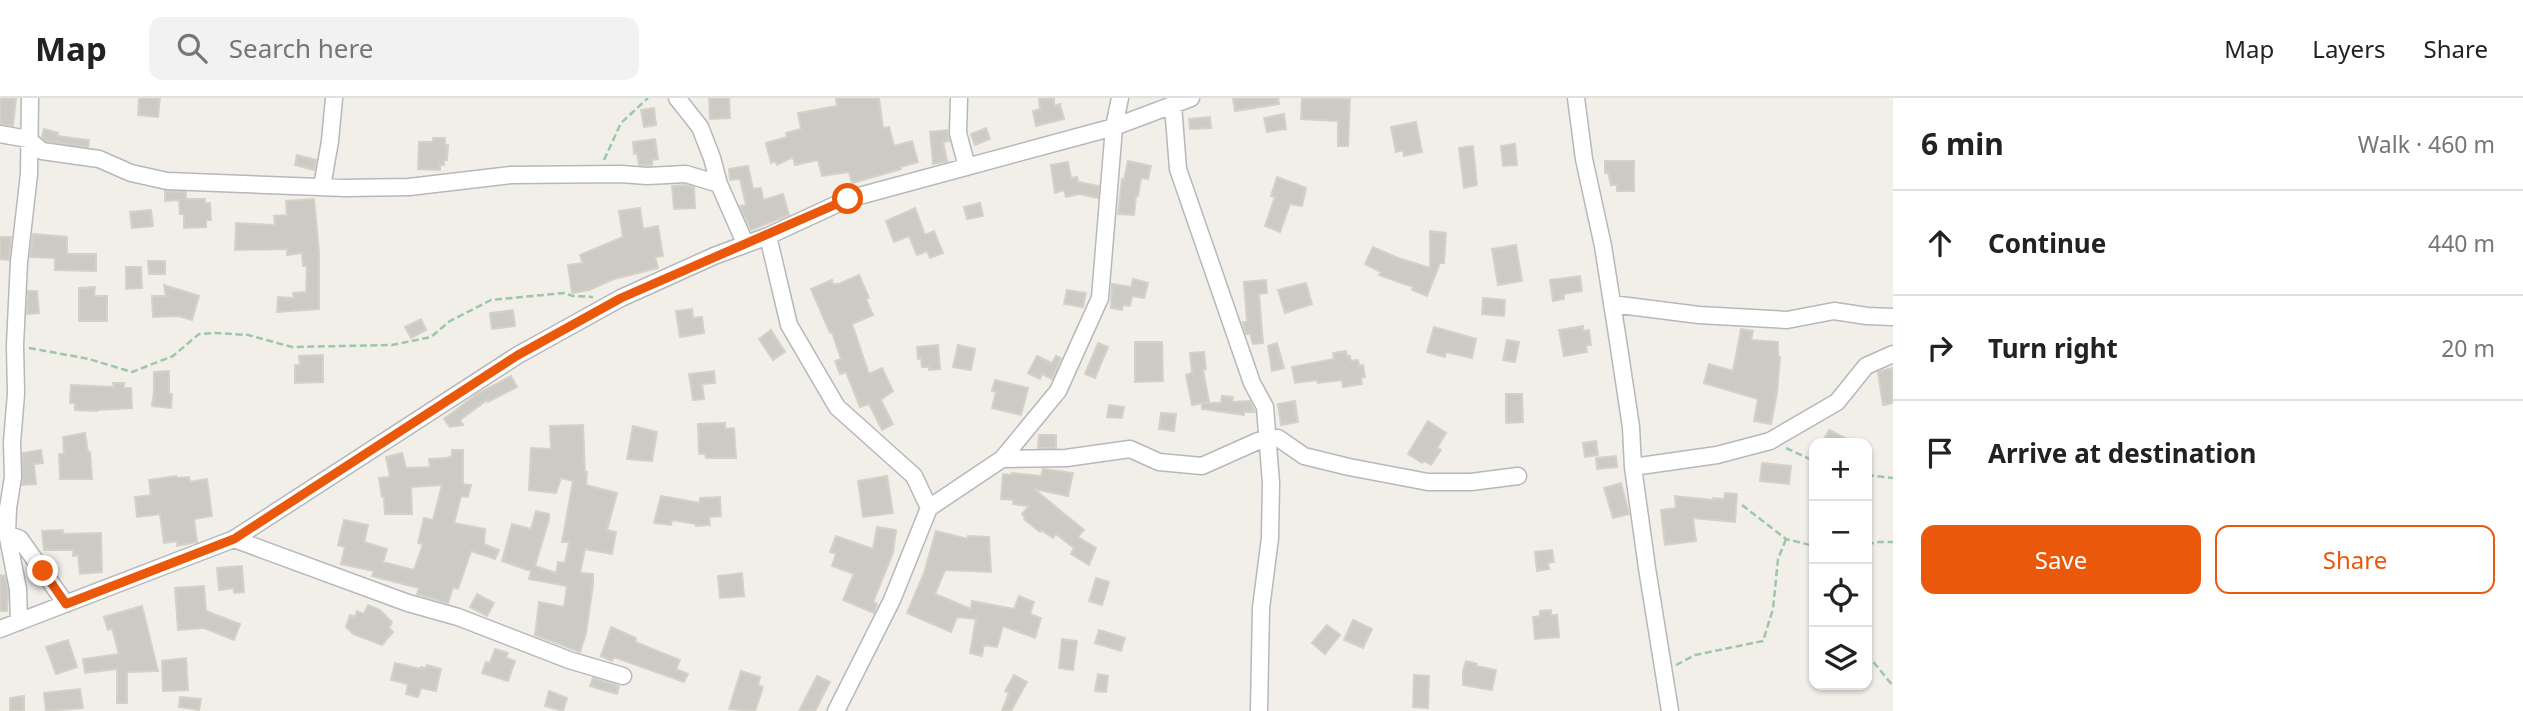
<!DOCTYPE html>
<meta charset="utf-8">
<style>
:root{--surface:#fff;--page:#f2f2f2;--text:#222;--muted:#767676;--line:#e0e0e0;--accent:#ea580c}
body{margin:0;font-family:"Noto Sans",sans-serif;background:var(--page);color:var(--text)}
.controls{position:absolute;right:21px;bottom:21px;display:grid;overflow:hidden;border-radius:14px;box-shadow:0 2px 5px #0004}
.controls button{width:63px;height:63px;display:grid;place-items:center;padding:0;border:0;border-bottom:2px solid var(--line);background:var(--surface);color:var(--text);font:35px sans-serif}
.stop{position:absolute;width:21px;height:21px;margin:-16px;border:5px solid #ea580c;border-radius:50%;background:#fff}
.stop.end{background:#ea580c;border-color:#fff;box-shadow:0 2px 7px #0008}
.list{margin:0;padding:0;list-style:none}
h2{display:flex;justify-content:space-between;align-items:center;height:91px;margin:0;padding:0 28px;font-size:30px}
h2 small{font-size:23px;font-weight:400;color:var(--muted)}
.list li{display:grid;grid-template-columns:46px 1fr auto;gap:21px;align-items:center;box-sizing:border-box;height:105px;padding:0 28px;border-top:2px solid var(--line)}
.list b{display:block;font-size:26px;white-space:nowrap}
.list em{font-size:23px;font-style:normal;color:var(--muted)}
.actions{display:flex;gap:14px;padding:21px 28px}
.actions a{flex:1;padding:16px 0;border:2px solid var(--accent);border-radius:14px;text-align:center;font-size:24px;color:var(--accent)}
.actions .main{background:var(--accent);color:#fff}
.icon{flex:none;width:38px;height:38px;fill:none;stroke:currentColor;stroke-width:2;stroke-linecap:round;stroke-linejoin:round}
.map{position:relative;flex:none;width:1893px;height:613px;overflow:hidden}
header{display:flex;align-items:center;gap:42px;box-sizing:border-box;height:98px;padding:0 35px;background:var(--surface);border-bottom:2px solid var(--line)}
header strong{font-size:33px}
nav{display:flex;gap:38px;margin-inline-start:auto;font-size:24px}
.search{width:490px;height:63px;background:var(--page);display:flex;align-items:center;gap:18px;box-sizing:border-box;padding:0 24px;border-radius:14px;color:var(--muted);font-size:26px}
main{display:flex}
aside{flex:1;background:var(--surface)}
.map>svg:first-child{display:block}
</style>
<header>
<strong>Map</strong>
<div class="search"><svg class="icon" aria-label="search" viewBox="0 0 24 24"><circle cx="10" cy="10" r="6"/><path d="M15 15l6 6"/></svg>Search here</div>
<nav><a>Map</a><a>Layers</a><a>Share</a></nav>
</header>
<main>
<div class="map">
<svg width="1893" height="613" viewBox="0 0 1893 613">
<rect width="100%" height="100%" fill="#f1efe8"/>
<!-- building -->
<path fill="#cccac5" stroke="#d6d1c6" stroke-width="2" d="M0,0H16L13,28L0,26Z
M139,0H160L158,19L138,17Z
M709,0H729L730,20L710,21Z
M836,0H879L883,30L889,29L894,48L912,43L918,64L900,69L901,71L852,85L849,74L822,78L818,62L795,67L793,59L777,67L775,63L771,65L766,45L787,39L786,35L801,31L798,15L837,8Z
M1039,0H1054V8L1060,6L1064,21L1036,28L1033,13L1040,11Z
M1233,0H1278L1279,6L1235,13Z
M1302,0L1350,1L1348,48H1338V23L1301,21Z
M654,10L656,27L644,29L641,12Z
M1284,16L1286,31L1267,34L1264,20Z
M1210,19L1211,30L1190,31L1189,21Z
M1416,24L1422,54L1404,58L1403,52L1396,54L1391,29Z
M986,30L990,41L975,47L971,36Z
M44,31L58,35L57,38L89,42L88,49L46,43L42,39Z
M947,32L949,43L943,44L947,63L933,66L930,34Z
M433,40H445V47H448L447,62H444V67H440V72L418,71L419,44H433Z
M655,41L658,61L652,62V67H639L637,55L634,56L633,44Z
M1515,46L1517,67L1503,68L1501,48Z
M1473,48L1477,87L1464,90L1459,50Z
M297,57L316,62L314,72L295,67Z
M1128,63L1151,68L1148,81L1141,80L1138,98H1136L1134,117L1118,116L1122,81L1124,82Z
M1605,63H1634V93H1617V87H1611L1608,75H1605Z
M1068,64L1071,80L1077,79L1078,84L1099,88L1098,100L1079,96L1066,99L1064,92L1055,95L1051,67Z
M748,68L753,91L761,90L763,102L783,96L789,117L751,132L740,108L746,107L740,81L730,82L729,71Z
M1277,79L1306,90L1302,108L1290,106L1280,134L1265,128L1275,99L1271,98Z
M686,87L694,89L695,110L674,111L672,88Z
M165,93L186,94V101H205V105H210L211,122H206V129L184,130V116H180L179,102L165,103Z
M314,101L319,154V211L277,214L278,199L294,200L293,195L306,194L307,168H303L302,155L287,157V151L235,152L236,125L275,127L274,118L287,117L286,103Z
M980,105L983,118L967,121L964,109Z
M640,110L643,131L658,128L663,158L655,159L658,170L614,181L589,192L572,195L568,167L583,165L580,157L623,139L619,113Z
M915,110L925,137L934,133L943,155L930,160L927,153L917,157L909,138L894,144L886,123Z
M151,112L153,128L132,130L130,114Z
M1430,133L1446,135L1444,165H1440L1427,198L1412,192L1413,189L1379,177L1381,174L1365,166L1373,149L1398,160L1430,170Z
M33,136L67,139V156H96V173L55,172V160L30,159Z
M0,139H11L9,162L0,161Z
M1516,147L1522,183L1498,187L1492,151Z
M148,163H165V176H149Z
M126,169H141L142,190L126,191Z
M859,177L869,200L866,201L873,217L852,226L869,276L882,270L893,293L881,302L893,326L882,332L869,306L860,309L846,274L840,276L835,263L841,261L832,234L830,235L811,191L832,182L833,186H839Z
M1580,178L1582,193L1564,196V201L1553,203L1550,182Z
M1133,181L1148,185L1144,200L1132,198L1130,208L1123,207L1122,212L1111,210L1112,186L1131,189Z
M1266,182L1267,195L1259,196L1263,245L1253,246L1250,236H1246L1244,229L1243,224H1247L1244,184Z
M1306,185L1312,206L1285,215L1278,192Z
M164,187L199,198L192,222L178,218L153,219L152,198H166Z
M95,189L94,198H107V223H79V190Z
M1067,192L1086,195L1083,209L1064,206Z
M28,193H37L39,215L27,216Z
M1483,200L1505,202L1504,218L1482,216Z
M692,211L693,220L702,219L704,235L680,239L676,213Z
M513,212L515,228L492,231L490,215Z
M421,221L426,232L411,240L405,229Z
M1583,228V233L1589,232L1591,247H1586L1587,254L1564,258L1559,232Z
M1434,229L1476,241L1472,260L1446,254L1445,259L1427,254Z
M1741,231L1753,233L1751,242L1778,244V259H1780L1777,295L1771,326L1754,323L1758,301L1704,285L1709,266L1733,273Z
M771,232L785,254L773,262L759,241Z
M1507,242L1519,244L1515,264L1503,262Z
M1135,244H1162L1163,283L1135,284Z
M1098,245L1108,249L1095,280L1085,276Z
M1277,245L1284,270L1272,273L1268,248Z
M938,247L940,271L929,272V269H922L921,260L918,261L917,249Z
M958,247L975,251L971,272L953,269Z
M1346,253L1347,258H1350L1351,263L1358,262L1359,268L1363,267L1365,279L1361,280L1362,286L1343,289L1342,282L1318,285L1317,282L1295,285L1292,269L1334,261L1333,255Z
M1204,254L1206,271L1203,272L1209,304L1192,307L1186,277L1192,275L1190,255Z
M323,257V284L295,285V267H300L299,258Z
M1037,258L1052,265L1056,258L1061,260L1052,281L1042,276L1040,281L1028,275Z
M1892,270L1893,305L1883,307L1878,274Z
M169,273V296H172L171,310L152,308L154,294V274Z
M714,273L715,285L702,286L704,301L693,302L689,276Z
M511,278L517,289L488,304L487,302L460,322L463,327L450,329L444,321L477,296Z
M995,282L1028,290L1021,317L992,310L996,294L992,293Z
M113,285H124V290H131L132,310L97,312V313L75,312V305H70L71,287L114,289Z
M1506,296H1522L1523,324L1506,325Z
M1222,298L1233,299L1232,304L1250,303L1255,314H1244V317L1202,311V305H1221Z
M1295,303L1298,324L1281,327L1278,306Z
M1109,307L1124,309L1122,320L1107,319Z
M1161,315L1176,316L1174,333L1159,331Z
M1428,323L1446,335L1437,350L1441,352L1431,367L1424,363L1422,365L1408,356Z
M725,325V331L734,330L736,360H706L705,356H699L698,326Z
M583,327L585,374H587L586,387L617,395L607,432L616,434L612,456L585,451L580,475L593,476V487L586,535L580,554L535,537L539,504L564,509L567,488L529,481L531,473L502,463L512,426L531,431L536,413L549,416V421L535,468L556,475L558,464L565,465L569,444H562L573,383L561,380L556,395L529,392L531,350L551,351L550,328Z
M633,328L657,334L652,363L627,361Z
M1829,332L1855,345H1822Z
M85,335L88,354H90L92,381H60L59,356H64L63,339Z
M1039,337H1056V350H1038Z
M1596,343L1598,357L1585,359L1583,345Z
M41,352L43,365L34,366L36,386L22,387L23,355Z
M452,352H463V386L471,387L468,399L461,398L454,425L485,431L484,446L499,452L495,461L471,453L458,491L453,489L448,505L417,496L419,490L372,478L374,473L341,466L345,449L338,447L344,422L368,427L364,444L387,451L383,464L414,472L423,446L418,445L424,420L433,422L442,387L411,389L412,416H385L384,399H382L379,380L390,379L386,359L402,355L406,370L430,369L429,361L447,360L452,358Z
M1616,358L1617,369L1597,371L1596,360Z
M1762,365L1791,368L1789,386L1760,383Z
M1043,371L1073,375L1068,398L1034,391L1084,432L1078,439L1096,450L1089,467L1071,456L1074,450L1056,436L1053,440L1041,432L1040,434L1024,421L1025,419L1022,416L1029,408L1013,406L1014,402L1001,401L1003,376L1012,377V375L1041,378Z
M176,378L177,380L189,379L190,384L207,381L212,418L194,421L197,444L177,448V443L164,445L160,416L137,419L135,399L151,397L149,382Z
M887,378L893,415L863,419L858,383Z
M1621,385L1629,416L1613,420L1604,390Z
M1725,395L1737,396L1735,424L1693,420L1696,443L1665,447L1661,412L1676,410L1675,398L1713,402V400L1724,401Z
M661,398L700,405V400L720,399L721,418L709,419L710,427L696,428V426L672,422L671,427L654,425Z
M877,429L896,432L893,455L873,504L877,506L874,515L843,502L854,476L832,468L836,456L830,454L836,438L873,451Z
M63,432V436L101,435L102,474L80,476L78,457L73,458V452H44L42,433Z
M936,433L968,441V438L989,439L991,474L945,472L935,496L971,511L972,503L1014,511L1019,498L1034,504L1030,516L1041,520L1035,540L1003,528L997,549L984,547L982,558L970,555L976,521L957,519L951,534L907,515L924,475Z
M1552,452L1554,464L1548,465L1549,471L1537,473L1535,454Z
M242,468L244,494L234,495V490L219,492L217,470Z
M742,475L744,498L720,500L718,478Z
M0,477L5,478L8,492L7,513H0Z
M1096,480L1109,484L1102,507L1089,503Z
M204,488L206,513L240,526L234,542L204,530L178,532L175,490Z
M477,496L494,505L487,518L470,509Z
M368,507L380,512L392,524L389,530L393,534L382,547L353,536L346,529L350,517L355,519L357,513L364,516Z
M142,508L158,573L127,574V605H117V571L85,575L83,561L119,556L112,530L108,532L104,519Z
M1551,512V517H1557L1559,539L1535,541L1533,519L1540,518V513Z
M1353,522L1372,531L1363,550L1344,542Z
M1327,527L1340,537L1325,556L1312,545Z
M611,529L636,540L635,544L680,562L676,571L688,576L684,584L614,559L612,563L601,558Z
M1099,532L1125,540L1121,553L1095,545Z
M1062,541L1077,543L1073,572L1059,570Z
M68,542L77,569L56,576L46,549Z
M495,551L508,555L506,560L515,563L508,583L482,575L486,564L490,565Z
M186,560L188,592L163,593L162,563Z
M1466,563L1477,566L1476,568L1496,572L1492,592L1463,587V573Z
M395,565L421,571V569L426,570L427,567L441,571L436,593L421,590L418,599L406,596L408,586L391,582Z
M741,573L760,579L758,587L763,589L755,613L729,611Z
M1098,576L1108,578L1106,594L1095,593Z
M1014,577L1027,584L1011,613H1002L1009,595L1005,593Z
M1414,577L1429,578L1428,610L1413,609Z
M817,578L830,584L815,613H799Z
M593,580L619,588L617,596L590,588Z
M80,591L83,610L46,613L44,595Z
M549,593L567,600L563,613L545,608Z
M24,598V613H10V600Z
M180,599L201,601L199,612L179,609Z"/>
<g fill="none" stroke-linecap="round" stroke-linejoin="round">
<defs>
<path id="minor" d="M677,0L700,29L712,60L719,86L745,145
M959,0L958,35L967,69
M1576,0L1584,61L1603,148L1618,243L1631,329L1633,369L1647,470L1670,613
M1173,7L1178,71L1252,285L1265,309L1271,385L1270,440L1261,510L1259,613
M0,36L28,41L42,53L99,61L131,75L167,83L345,90L409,89L511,77L621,76L647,78L686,76L719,86
M322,89L330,43L334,0
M768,138L789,227L837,309L914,378L929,410
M1612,206L1699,217L1787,222L1834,213L1867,218L1893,219
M1002,361L1066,360L1130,351L1159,364L1202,368L1258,343L1278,340L1304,358L1349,369L1428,384H1471L1518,378
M1633,369L1717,357L1770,343L1837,304L1866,268L1893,256
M0,433L20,441L66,506
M234,441L408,505L458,519L569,562L623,578
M19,524L18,491L7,435L8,410L13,379L12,344L16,296L15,247L19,164L29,76L30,0
M0,531L234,441L518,257L621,200L714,158L768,138L848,101L1114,29L1191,0
M836,613L892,502L929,410L1002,361L1058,293L1100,200L1114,29L1120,0"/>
</defs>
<!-- minor casing -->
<use href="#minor" stroke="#b5b8bc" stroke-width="19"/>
<!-- path -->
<path stroke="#9cc7a9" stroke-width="2.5" stroke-dasharray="7 3.5" stroke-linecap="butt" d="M604,62L621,25L648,0
M29,250L89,261L132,274L173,258L199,236L216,235L248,237L292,249L392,247L431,239L450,223L491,202L564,195L573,198L593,199
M1786,350L1814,363
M1867,377L1893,380
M1742,407L1786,441L1814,448
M1867,447L1876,444H1893
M1867,556L1893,588
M1676,567L1695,557L1763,543L1773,511L1778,461L1786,441"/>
<!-- minor -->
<use href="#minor" stroke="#fff" stroke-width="16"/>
</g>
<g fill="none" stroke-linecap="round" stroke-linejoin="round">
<!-- route -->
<path stroke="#ea580c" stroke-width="9" d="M43,473L66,506L234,441L518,257L621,200L848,101"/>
</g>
</svg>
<div class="controls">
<button>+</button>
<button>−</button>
<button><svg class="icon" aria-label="locate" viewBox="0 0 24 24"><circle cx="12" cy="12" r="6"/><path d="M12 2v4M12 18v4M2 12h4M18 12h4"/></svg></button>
<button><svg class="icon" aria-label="layers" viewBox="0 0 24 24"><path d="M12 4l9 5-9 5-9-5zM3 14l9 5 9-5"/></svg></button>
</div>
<div class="stop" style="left:848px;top:101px"></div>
<div class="stop end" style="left:43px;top:473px"></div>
</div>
<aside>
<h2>6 min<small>Walk · 460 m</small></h2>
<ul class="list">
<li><svg class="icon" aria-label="ahead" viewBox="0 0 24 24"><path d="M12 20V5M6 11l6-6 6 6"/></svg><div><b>Continue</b></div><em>440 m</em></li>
<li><svg class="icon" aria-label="right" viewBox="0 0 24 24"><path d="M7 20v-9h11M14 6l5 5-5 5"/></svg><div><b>Turn right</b></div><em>20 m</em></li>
<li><svg class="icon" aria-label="arrive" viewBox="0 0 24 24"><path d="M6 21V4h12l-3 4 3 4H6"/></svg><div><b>Arrive at destination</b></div></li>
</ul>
<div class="actions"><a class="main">Save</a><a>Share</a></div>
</aside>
</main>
